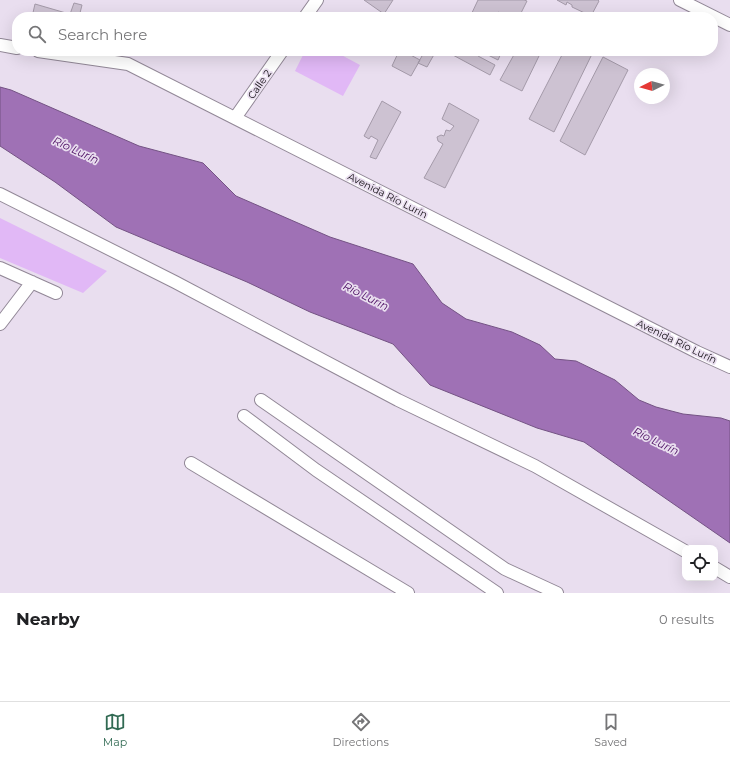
<!DOCTYPE html>
<meta charset="utf-8">
<style>
:root{--surface:#fff;--page:#f6f6f6;--text:#202124;--muted:#757577;--line:#e0e0e0;--accent:#316a53}
body{margin:0;font-family:Montserrat,sans-serif;background:var(--page);color:var(--text)}
.controls{position:absolute;right:12px;bottom:12px;display:grid;overflow:hidden;border-radius:8px;box-shadow:0 4px 16px #0002}
.controls button{width:36px;height:36px;display:grid;place-items:center;padding:0;border:0;border-bottom:1px solid var(--line);background:var(--surface);color:var(--text);font:20px sans-serif}
.compass{position:absolute;left:634px;top:68px;width:36px;height:36px;border-radius:50%;background:var(--surface);box-shadow:0 4px 16px #0002;rotate:265deg}
.list{margin:0;padding:0;list-style:none}
h2{display:flex;justify-content:space-between;align-items:center;height:52px;margin:0;padding:0 16px;font-size:17px}
h2 small{font-size:13px;font-weight:400;color:var(--muted)}
.icon{flex:none;width:22px;height:22px;fill:none;stroke:currentColor;stroke-width:2;stroke-linecap:round;stroke-linejoin:round}
.map{position:relative;flex:none;width:730px;height:593px;overflow:hidden}
.search{position:absolute;background:var(--surface);box-shadow:0 4px 16px #0002;left:12px;right:12px;top:12px;height:44px;display:flex;align-items:center;gap:10px;box-sizing:border-box;padding:0 14px;border-radius:16px;color:var(--muted);font-size:15px}
.sheet{height:108px;background:var(--surface)}
nav{display:flex;justify-content:space-around;align-items:center;box-sizing:border-box;height:56px;border-top:1px solid var(--line);background:var(--surface);font-size:11px;color:var(--muted)}
nav a{display:grid;justify-items:center;gap:2px}
nav .on{color:var(--accent)}
.map>svg:first-child{display:block}
</style>
<div class="map">
<svg width="730" height="593" viewBox="0 0 730 593">
<rect width="100%" height="100%" fill="#e9deef"/>
<!-- green -->
<path fill="#e1b8f6" d="M305,51H334L360,65L343,96L295,71Z
M0,218L107,271L83,293L0,258Z"/>
<!-- water -->
<path fill="#9f71b5" stroke="#745384" d="M0,87L11,90L139,146L203,163L236,196L330,237L413,264L442,303L466,319L512,332L540,345L555,359L576,361L615,380L639,400L656,407L683,414L721,418L730,421V543L584,442L537,428L430,385L393,344L310,312L247,282L116,227L55,182L0,146Z"/>
<!-- building -->
<path fill="#cdc2d2" stroke="#a49aa9" d="M364,0H393L384,14Z
M478,0H524L527,1L519,17H508L498,12L496,16L497,17H470Z
M557,0H598L599,1L591,16L572,7V5L567,2L566,5Z
M74,3L82,5L79,17H69Z
M35,4L66,13L65,17H32Z
M405,13L412,17H403Z
M399,51H403L420,60L411,76L392,66Z
M413,51H436L427,67L418,63L422,56Z
M452,51H502L498,60L480,51L478,56L495,65L490,75L451,54Z
M516,51H530L539,56L522,91L500,80Z
M564,51L593,52L554,132L529,119Z
M603,57L628,70L585,155L560,141Z
M382,101L401,112L376,159L370,157L378,140L371,136L369,139L364,136Z
M449,103L479,120L445,188L424,178L443,144L438,141L437,137L441,135L444,136L446,130L450,131L454,126L442,119Z"/>
<g fill="none" stroke-linecap="round" stroke-linejoin="round">
<defs>
<path id="minor" d="M680,0L730,25
M305,17L317,0
M0,45L17,48
M38,51L128,64L697,352L730,367
M235,118L282,51
M0,194L175,282L398,400L535,466L685,551
M0,268L56,293
M0,324L32,282
M261,400L505,569L557,593
M244,416L316,470L497,593
M191,463L408,593
M715,568L730,577"/>
</defs>
<!-- minor casing -->
<use href="#minor" stroke="#928897" stroke-width="14"/>
<!-- minor -->
<use href="#minor" stroke="#fff" stroke-width="12"/>
</g>
<g text-anchor="middle" stroke-width="3.5" stroke-linejoin="round" paint-order="stroke">
<!-- street labels -->
<g font-size="10" fill="#100c11" stroke="#e9deef">
<text transform="translate(259 84) rotate(-55)" y="4">Calle 2</text>
<text transform="translate(388 195) rotate(27)" y="4">Avenida Río Lurín</text>
<text transform="translate(677 341) rotate(26)" y="4">Avenida Río Lurín</text>
</g>
<!-- water labels -->
<g font-size="11" font-style="italic" fill="#47075e" stroke="#e9deef">
<text transform="translate(76 150) rotate(25)" y="4">Río Lurín</text>
<text transform="translate(366 296) rotate(27)" y="4">Río Lurín</text>
<text transform="translate(656 441) rotate(26)" y="4">Río Lurín</text>
</g>
</g>
</svg>
<div class="controls">
<button><svg class="icon" aria-label="locate" viewBox="0 0 24 24"><circle cx="12" cy="12" r="6"/><path d="M12 2v4M12 18v4M2 12h4M18 12h4"/></svg></button>
</div>
<svg class="compass" viewBox="-18 -18 36 36"><path d="M0-13l5 13h-10z" fill="#e53935"/><path d="M0 13l5-13h-10z" fill="#757577"/></svg>
<div class="search"><svg class="icon" aria-label="search" viewBox="0 0 24 24"><circle cx="10" cy="10" r="6"/><path d="M15 15l6 6"/></svg>Search here</div>
</div>
<section class="sheet">
<h2>Nearby<small>0 results</small></h2>
<ul class="list">
</ul>
</section>
<nav>
<a class="on"><svg class="icon" aria-label="map" viewBox="0 0 24 24"><path d="M3 6l6-2 6 2 6-2v14l-6 2-6-2-6 2zM9 4v14M15 6v14"/></svg>Map</a>
<a><svg class="icon" aria-label="directions" viewBox="0 0 24 24"><path d="M12 3l9 9-9 9-9-9zM9 14v-3h6M13 9l2 2-2 2"/></svg>Directions</a>
<a><svg class="icon" aria-label="saved" viewBox="0 0 24 24"><path d="M7 4h10v16l-5-4-5 4z"/></svg>Saved</a>
</nav>
